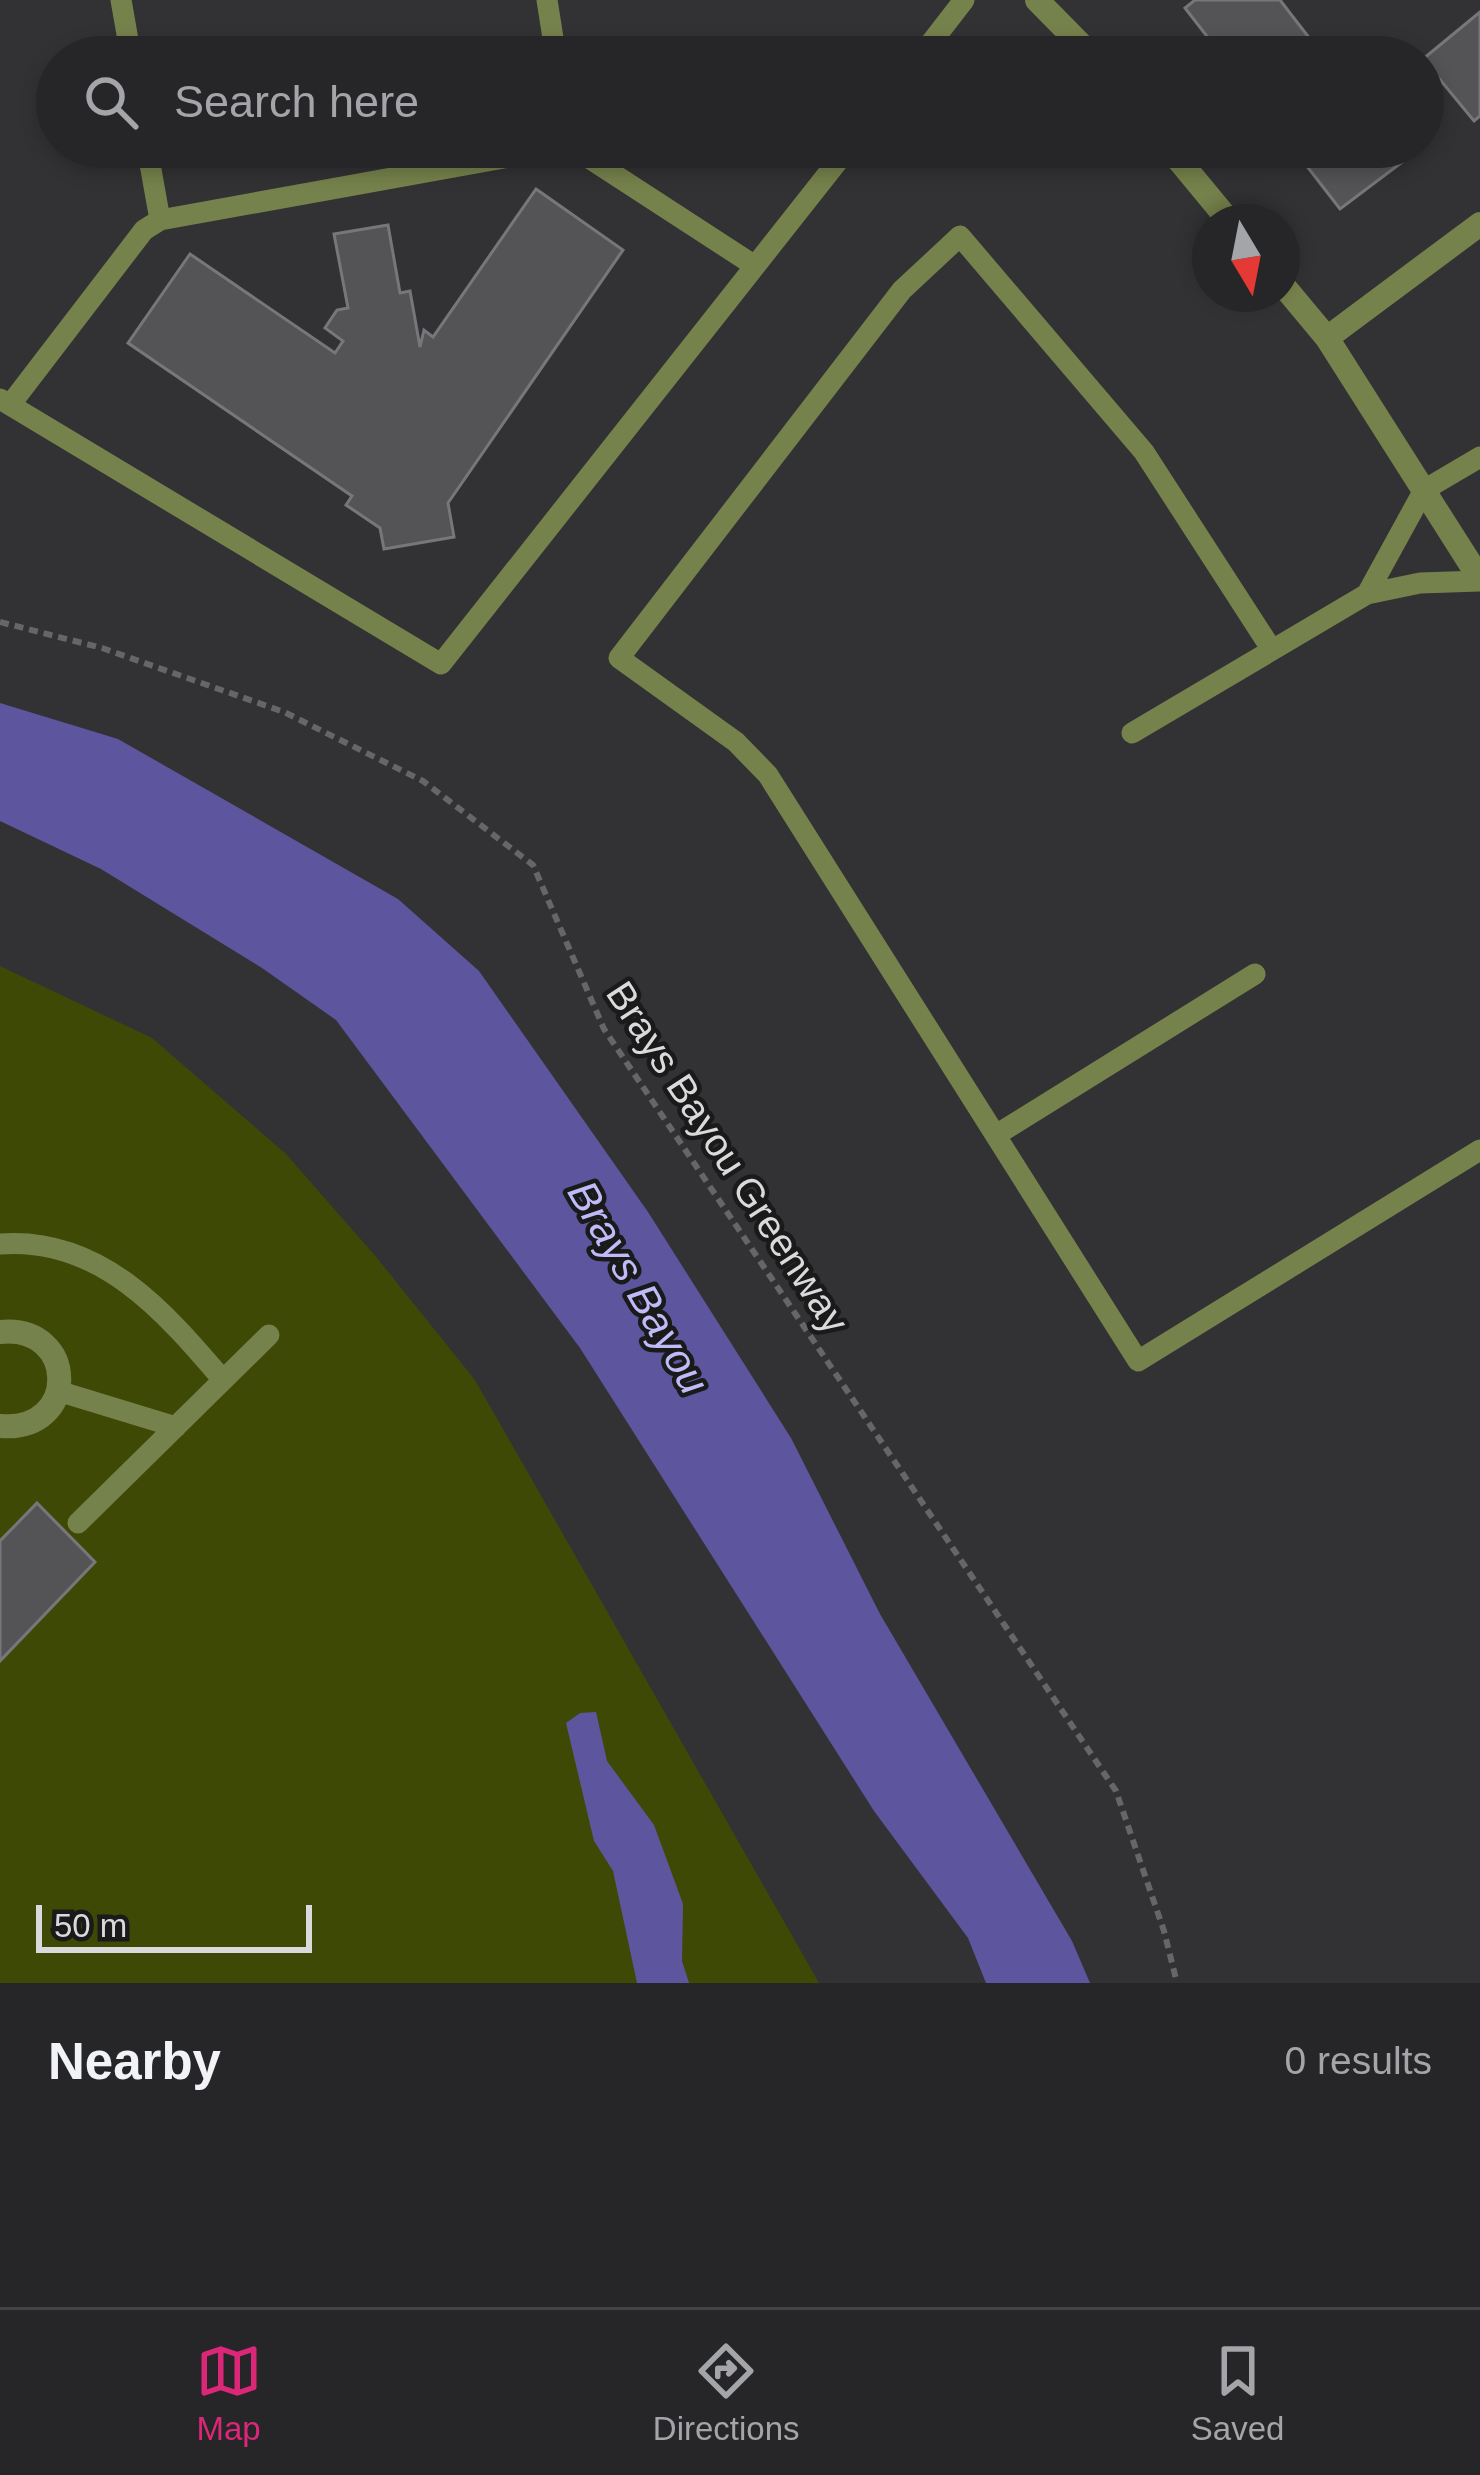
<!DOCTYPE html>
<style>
:root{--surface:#262628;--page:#323234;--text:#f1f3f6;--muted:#a4a5a8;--line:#424345;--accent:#db2777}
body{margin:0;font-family:Helvetica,sans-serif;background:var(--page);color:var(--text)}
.compass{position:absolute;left:1192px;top:204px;width:108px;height:108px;border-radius:50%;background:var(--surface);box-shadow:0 6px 18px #0003;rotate:170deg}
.scale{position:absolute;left:36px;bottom:30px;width:276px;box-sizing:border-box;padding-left:12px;border:6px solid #dadadc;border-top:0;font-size:33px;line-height:42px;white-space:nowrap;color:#dadadc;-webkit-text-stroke:9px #1a1a1b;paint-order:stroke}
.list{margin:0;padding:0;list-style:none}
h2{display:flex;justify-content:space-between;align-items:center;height:156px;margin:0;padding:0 48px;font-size:51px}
h2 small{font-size:39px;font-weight:400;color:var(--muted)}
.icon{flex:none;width:66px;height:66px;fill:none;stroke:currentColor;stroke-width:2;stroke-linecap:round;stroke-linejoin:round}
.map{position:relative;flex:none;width:1480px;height:1983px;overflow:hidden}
.search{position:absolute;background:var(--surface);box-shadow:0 6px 18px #0003;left:36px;right:36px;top:36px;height:132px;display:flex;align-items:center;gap:30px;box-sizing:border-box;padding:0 42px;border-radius:66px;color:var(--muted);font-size:45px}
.sheet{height:324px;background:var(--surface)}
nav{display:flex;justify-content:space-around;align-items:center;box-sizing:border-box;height:168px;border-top:3px solid var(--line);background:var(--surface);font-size:33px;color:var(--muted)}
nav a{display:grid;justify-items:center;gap:6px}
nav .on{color:var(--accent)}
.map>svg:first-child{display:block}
</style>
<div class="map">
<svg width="1480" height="1983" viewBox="0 0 1480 1983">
<rect width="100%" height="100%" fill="#323235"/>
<!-- green -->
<path fill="#3f4906" d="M0,966L152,1038L286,1154L377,1258L475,1380L819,1983H0Z"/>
<!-- water -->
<path fill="#5d559d" d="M0,703L118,739L398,899L479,971L648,1212L791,1438L880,1614L1072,1941L1090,1983H986L968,1938L874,1811L580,1348L336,1020L262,968L101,869L0,821Z
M596,1712L607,1761L654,1825L683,1904L682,1961L689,1983H637L613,1871L594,1841L566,1723L580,1713Z"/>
<!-- building -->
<path fill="#545457" stroke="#77777b" stroke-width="3" d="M1195,0H1280L1324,57H1223L1185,8Z
M1480,12V116L1474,121L1423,59Z
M1292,147H1401L1409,157L1340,209Z
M536,189L623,250L448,503L454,537L384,549L380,528L346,505L352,496L128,343L190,254L335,353L343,341L325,328L337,310L348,308L334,234L388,225L400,293L410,291L420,347L424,330L433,337Z
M37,1503L95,1562L0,1661V1541Z"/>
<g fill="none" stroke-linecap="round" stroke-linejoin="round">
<!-- path -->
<path stroke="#666669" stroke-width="6" stroke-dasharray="9 6" stroke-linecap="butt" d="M0,622L102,648L284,712L423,781L533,865L604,1029L1116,1791L1164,1931L1177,1983"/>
<!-- service -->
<path stroke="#76824c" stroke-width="21" d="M121,0L131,57
M547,0L556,57
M920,57L964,0
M572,147L755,266
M160,220L564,147
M0,399L441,664L849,147
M10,405L144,230L160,220L147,147
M1367,594L1424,490L1480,457
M1272,650L1144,452L960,236L902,290L619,658L736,742L768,775L1138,1361L1480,1150
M1132,733L1367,594L1420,583L1480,581
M996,1135L1255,974
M0,1244C100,1236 165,1312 223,1380
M58,1391L176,1427
M78,1523L269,1335"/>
<!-- minor -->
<path stroke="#76824c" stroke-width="24" d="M0,1332C78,1324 80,1433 0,1426"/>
<!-- tertiary -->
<path stroke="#76824c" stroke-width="24" d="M1037,0L1093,57
M1168,147L1230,222
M1282,284L1327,338L1480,579
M1327,338L1480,224"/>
</g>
<g text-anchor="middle" stroke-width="9" stroke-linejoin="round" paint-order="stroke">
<!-- street labels -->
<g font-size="39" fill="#dadadc" stroke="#1a1a1b">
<text transform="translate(728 1157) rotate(57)" y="14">Brays Bayou Greenway</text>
</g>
<!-- water labels -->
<g font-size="42" font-style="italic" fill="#bebbf8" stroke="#1a1a1b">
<text transform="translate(639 1287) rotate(60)" y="15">Brays Bayou</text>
</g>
</g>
</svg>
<svg class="compass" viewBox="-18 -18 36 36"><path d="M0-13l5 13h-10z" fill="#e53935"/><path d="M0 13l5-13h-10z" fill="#a4a5a8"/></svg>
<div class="scale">50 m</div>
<div class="search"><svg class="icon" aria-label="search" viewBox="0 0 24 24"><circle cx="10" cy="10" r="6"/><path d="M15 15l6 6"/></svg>Search here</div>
</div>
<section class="sheet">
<h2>Nearby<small>0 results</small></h2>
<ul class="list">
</ul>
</section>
<nav>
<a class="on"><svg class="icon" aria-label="map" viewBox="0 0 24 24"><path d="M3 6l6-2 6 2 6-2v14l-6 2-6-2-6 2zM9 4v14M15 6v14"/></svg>Map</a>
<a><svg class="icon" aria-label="directions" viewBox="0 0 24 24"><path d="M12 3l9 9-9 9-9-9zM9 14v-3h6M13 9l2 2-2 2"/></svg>Directions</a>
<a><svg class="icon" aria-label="saved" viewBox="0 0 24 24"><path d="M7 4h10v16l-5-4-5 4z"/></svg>Saved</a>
</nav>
